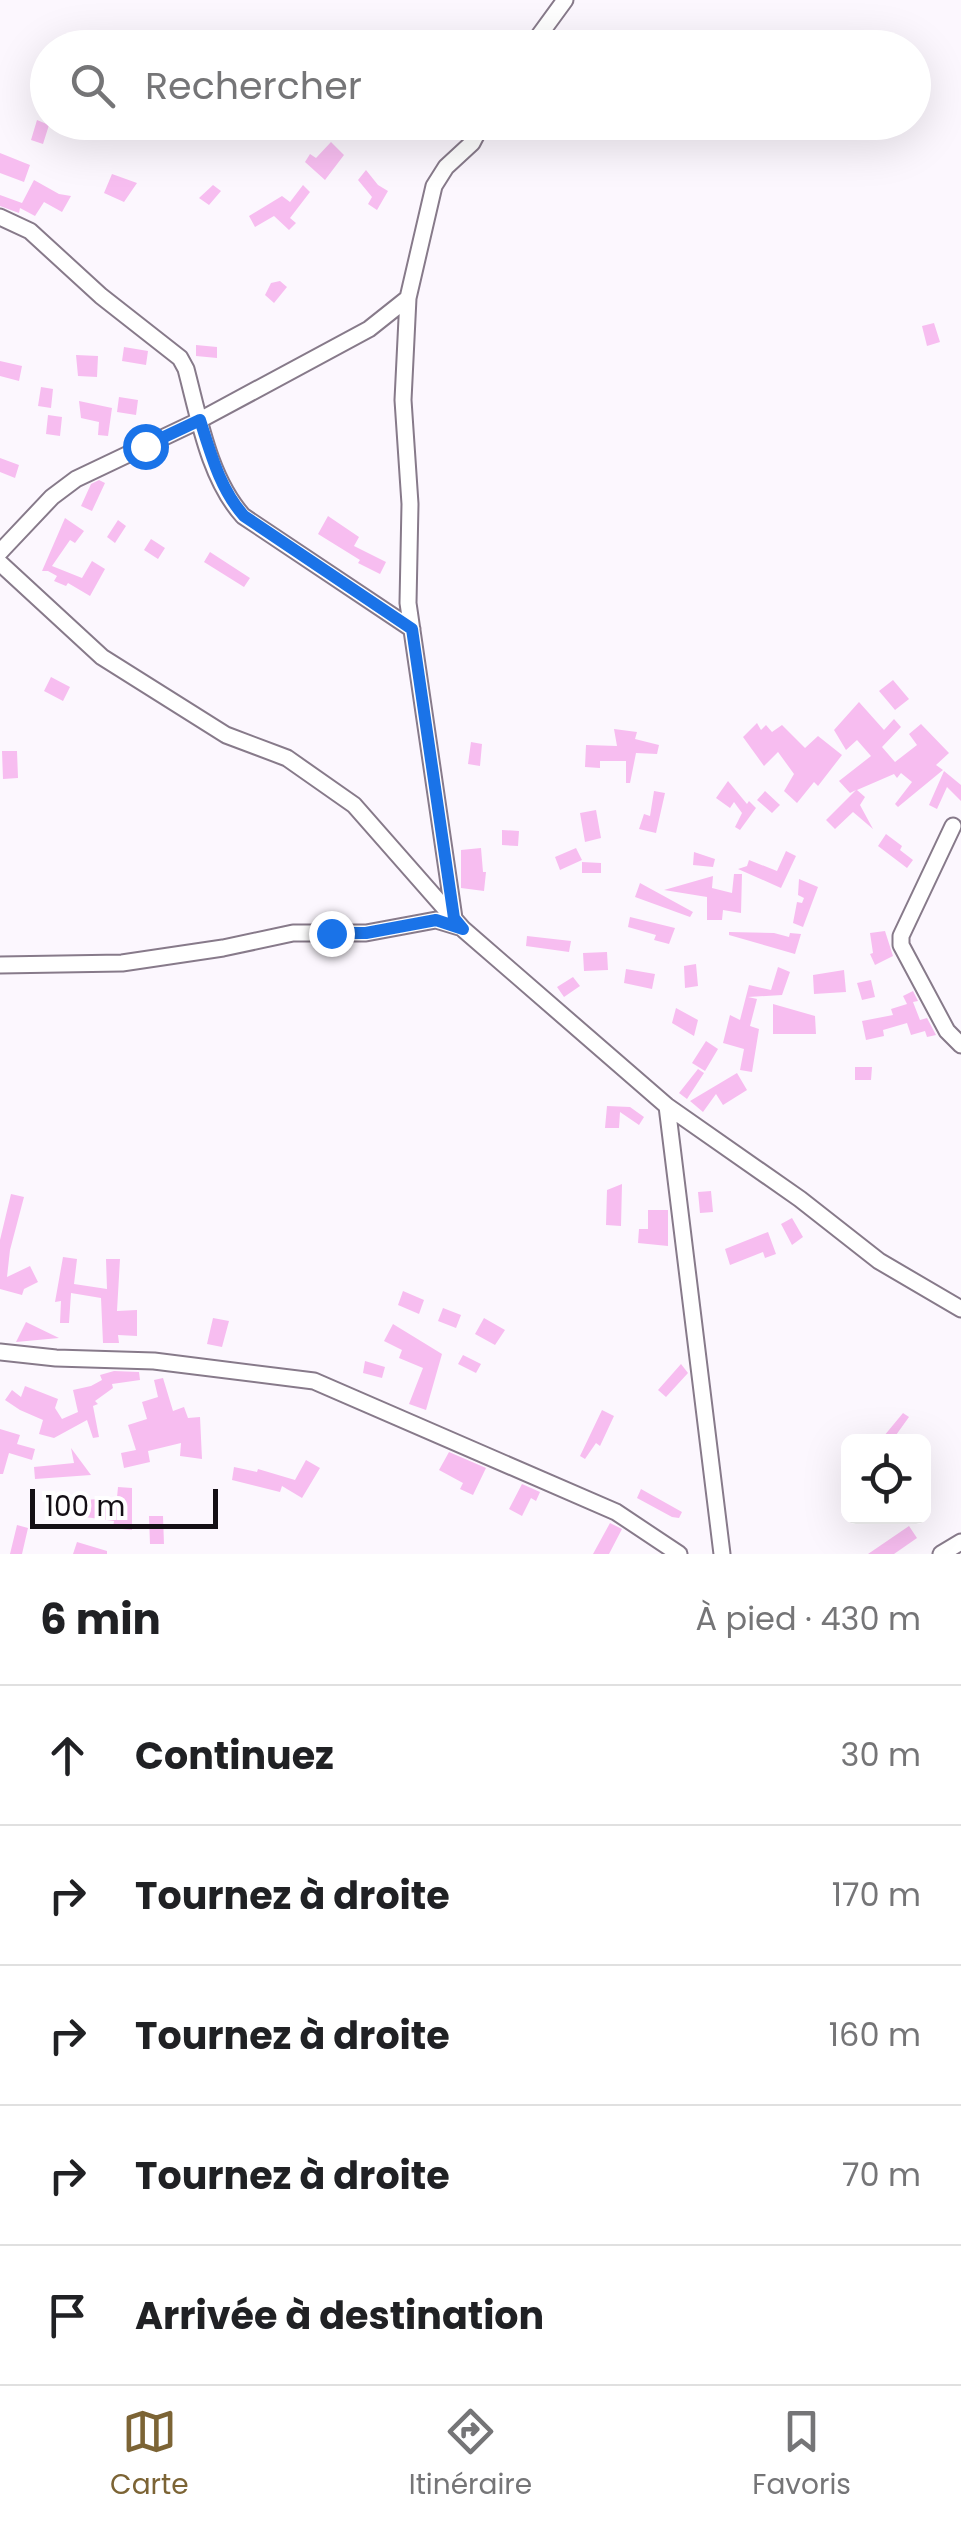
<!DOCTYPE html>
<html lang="fr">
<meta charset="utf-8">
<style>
:root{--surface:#fff;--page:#f2f2f2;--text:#202124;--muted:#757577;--line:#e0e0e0;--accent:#7c6435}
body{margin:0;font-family:Poppins,sans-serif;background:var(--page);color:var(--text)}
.controls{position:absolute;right:30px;bottom:30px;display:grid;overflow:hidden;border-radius:15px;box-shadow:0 10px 40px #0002}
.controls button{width:90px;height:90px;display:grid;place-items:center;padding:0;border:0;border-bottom:2px solid var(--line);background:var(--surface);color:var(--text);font:50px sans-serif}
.scale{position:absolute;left:30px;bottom:25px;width:188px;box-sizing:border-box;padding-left:10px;border:5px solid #140f15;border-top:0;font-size:28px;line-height:35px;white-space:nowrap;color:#140f15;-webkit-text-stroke:8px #fff;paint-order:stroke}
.stop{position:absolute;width:30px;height:30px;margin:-22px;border:8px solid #1a73e8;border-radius:50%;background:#fff}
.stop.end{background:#1a73e8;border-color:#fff;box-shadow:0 2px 10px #0008}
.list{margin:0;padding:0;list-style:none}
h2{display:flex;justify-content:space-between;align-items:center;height:130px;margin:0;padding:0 40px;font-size:42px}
h2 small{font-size:32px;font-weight:400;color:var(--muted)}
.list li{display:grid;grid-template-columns:65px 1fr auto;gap:30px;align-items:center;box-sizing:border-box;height:140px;padding:0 40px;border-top:2px solid var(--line)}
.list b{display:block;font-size:38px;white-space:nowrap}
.list em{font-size:32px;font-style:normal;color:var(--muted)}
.icon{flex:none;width:55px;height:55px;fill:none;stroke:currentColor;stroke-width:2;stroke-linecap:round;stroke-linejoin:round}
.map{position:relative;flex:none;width:961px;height:1554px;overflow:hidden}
.search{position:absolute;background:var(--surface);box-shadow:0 10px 40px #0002;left:30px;right:30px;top:30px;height:110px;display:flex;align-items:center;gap:25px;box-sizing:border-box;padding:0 35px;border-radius:55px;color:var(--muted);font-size:38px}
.sheet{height:830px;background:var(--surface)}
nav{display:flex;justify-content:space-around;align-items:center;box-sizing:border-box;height:140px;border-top:2px solid var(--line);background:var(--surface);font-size:28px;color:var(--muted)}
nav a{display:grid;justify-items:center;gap:5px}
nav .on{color:var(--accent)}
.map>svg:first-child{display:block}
</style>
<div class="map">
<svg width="961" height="1554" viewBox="0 0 961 1554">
<rect width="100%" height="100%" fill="#fcf7fe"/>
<!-- building -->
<path fill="#f7bdf0" d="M37,120L49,125L43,144L31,140Z
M331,142L344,155L325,180L305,162L310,154L316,158Z
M0,153L30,165L24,182L0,173Z
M366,170L378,185L388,191L377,210L368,204L372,197L358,180Z
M112,174L137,183L124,202L104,193Z
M34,180L59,194L71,196L62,212L44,202L35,216L20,208L19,213L0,206V195L22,203Z
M213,185L221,191L209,205L199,198Z
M303,185L310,192L290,218L296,223L289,230L274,216L255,227L249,216L282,196L290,202Z
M280,281L287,287L274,303L265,295L271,283Z
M934,323L940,342L927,346L922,326Z
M196,345L217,347V358L196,356Z
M124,347L148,351L146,365L122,361Z
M76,355L98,356L97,377L78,376Z
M0,361L22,366L19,381L0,376Z
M41,387L53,389L51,408L38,406Z
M119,397L138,400L136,415L117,412Z
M79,401L112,408L108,436L98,435L99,422L81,418Z
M48,415L62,417L60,436L46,434Z
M0,458L19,465L15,478L0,472Z
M99,480L105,483L92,511L81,506L91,484Z
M328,516L359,537L354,546L386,562L380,574L358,563L360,560L318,534Z
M65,518L84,531L75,543L70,540L52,566L82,578L92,561L105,569L90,596L68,583L66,586L54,581L57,576L48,571H42Z
M118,520L126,526L115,543L107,537Z
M151,539L165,548L158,559L144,550Z
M210,552L250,578L244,587L204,562Z
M51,677L70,687L63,701L44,691Z
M893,680L909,699L895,710L879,691Z
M859,702L884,730L894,719L901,727L882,747L895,762L917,745L909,734L921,724L949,753L936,765L943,770L898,807L895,804L912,782L901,773L897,778L894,774L857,790L865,797L860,805L873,829L853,812L835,829L826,820L856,790L850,793L839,781L871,756L857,740L846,750L834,730Z
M757,723L761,730L766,725L772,732L782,725L805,748L818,736L842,755L818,786L814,782L797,803L784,791L794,774L778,752L764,766L743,737Z
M614,729L637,732L635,739L659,745L657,754L636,753L630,783H626V761H600V768L585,767L586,745L617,746Z
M471,742L482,744L480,766L468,764Z
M2,751H17L18,778L3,779Z
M944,771L961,785V801L947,787L937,809L929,805Z
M728,781L747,804L749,801L756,808L740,830L735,827L742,813L734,802L730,808L716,798Z
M654,791L665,793L656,833L639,829L644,814L650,816Z
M765,791L780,805L772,813L757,800Z
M596,810L601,838L585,842L580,813Z
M502,830L519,831L518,846L502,845Z
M886,834L902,846L900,850L913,860L907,868L878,846Z
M481,848L483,872H486L484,891L461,888V850Z
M576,848L582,860L560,870L555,857Z
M786,851L796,856L781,888L738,869L747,866L749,860L777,871Z
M694,852L715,859L713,867L693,865Z
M582,862L601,863V873H582Z
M734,874H742L741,913L723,910L722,920H707V897L664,890L713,876L712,888L732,893Z
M799,879L818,887L803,927L793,923L797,902L802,903L804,898L798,895Z
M640,883L693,912L690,917L635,897Z
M630,917L675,928L669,944L654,940L656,935L628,927Z
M885,931L893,956L875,965L870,954L873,953L870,933Z
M729,932L774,933L789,937L790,933L801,934L795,954L729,935Z
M527,936L571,941L569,952L526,946Z
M607,952L608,970L584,971L583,953Z
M696,964L698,986L685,988L684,966Z
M778,967L790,972L782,995L748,997L757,999L750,1026L759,1029L752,1072L740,1070L744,1049L723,1043L730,1015L740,1020L749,985L771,990Z
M626,969L655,974L652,989L624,983Z
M844,970L846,992L814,994L813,975Z
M573,977L580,986L564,997L557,987Z
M871,980L875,997L862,1000L857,983Z
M913,991L918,1001L913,1002L920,1020L927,1018L936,1035L927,1037L925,1031L911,1035L907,1023L883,1030L884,1036L866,1040L862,1021L893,1015L891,1009L907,1004L903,996Z
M773,1004L815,1016L816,1034H773Z
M676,1008L698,1020L694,1036L672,1023Z
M706,1041L718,1049L705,1071L692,1063Z
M855,1067H872L871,1080H855Z
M698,1069L704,1073L687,1099L679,1093Z
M737,1073L747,1090L723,1105L716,1094L703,1112L690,1101Z
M607,1106L630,1107L644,1117L639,1125L620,1112L619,1128H605Z
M622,1184L621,1226L606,1225L607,1190Z
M711,1191L713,1212L700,1213L698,1192Z
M11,1194L24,1197L10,1250L7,1277L30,1266L38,1282L24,1289L22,1295L0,1289V1240Z
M648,1210H668V1246L638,1243L639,1229H648Z
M792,1218L803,1237L792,1245L781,1224Z
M768,1232L776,1254L765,1258L763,1252L730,1265L725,1249Z
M63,1257L77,1259L74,1284L107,1289L106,1259H120L117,1311L137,1310V1336L118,1335L119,1343H103L101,1298L71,1293L69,1323H60L61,1301L55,1302Z
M403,1291L424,1300L419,1314L398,1305Z
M443,1308L461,1315L456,1328L438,1321Z
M213,1318L229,1321L222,1347L207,1344Z
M484,1318L505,1330L495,1345L475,1334Z
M26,1322L59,1338L16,1342Z
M393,1324L442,1354L426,1410L409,1404L423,1368L399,1358L402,1350L384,1341Z
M463,1355L481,1364L476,1373L458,1364Z
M365,1361L385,1367L382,1378L363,1373Z
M681,1364L688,1373L666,1397L658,1390Z
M114,1371L139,1372L140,1380L112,1384L113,1388L95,1401L98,1404L93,1406L99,1437L93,1438L87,1420L54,1438L39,1434L43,1420L20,1410L5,1400L12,1390L21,1397L25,1386L58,1399L55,1408L62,1419L78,1412L73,1390L91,1386L102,1380L100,1375Z
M163,1378L173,1411L184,1407L188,1418L200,1417L202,1459L180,1456L181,1443L148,1451L150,1462L124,1468L121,1453L136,1450L128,1425L147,1419L142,1402L158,1397L154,1380Z
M602,1410L614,1416L600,1446L596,1443L585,1459L580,1456Z
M903,1413L909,1417L891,1442H879Z
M0,1429L20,1435L17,1444L35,1449L32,1460L9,1453L3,1474H0Z
M71,1448L91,1475L35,1479L34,1467L74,1463Z
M449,1452L486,1468L473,1495L460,1489L463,1483L439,1470Z
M306,1460L320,1468L302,1498L282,1486L280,1492L232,1480L234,1467L257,1472L258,1469L295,1480Z
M522,1484L540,1492L536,1501L531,1498L522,1516L509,1509Z
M118,1487L132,1488V1530L113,1528L114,1521L85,1517L84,1500L99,1499V1505L116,1508Z
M641,1489L682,1512L679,1518L672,1517L637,1498Z
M149,1516H163L164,1544H150Z
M610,1523L622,1529L609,1554H593Z
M17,1525L28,1528L22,1554H10Z
M909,1526L917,1538L894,1554H868Z
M77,1542L107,1551V1554H73Z"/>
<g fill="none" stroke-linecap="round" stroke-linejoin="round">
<defs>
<path id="minor" d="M530,48L565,0
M0,217L30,231L101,296L180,358L186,369C199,418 209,478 243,516L412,629
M408,298L403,400L410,504L408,603L454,918
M0,552L52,497L76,479L200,420L369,329L408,298L434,186L446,167L472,143L483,122
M0,563L102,657L226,735L287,758L354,805L463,929L667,1106L800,1199L879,1261L961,1309
M953,826L901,936V945L947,1031L961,1045
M0,965L122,963L223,948L293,933H366L436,920L459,927
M667,1106L722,1554
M0,1352L56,1358L154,1361L314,1381L616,1512L679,1554
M941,1554L961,1542"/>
</defs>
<!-- minor casing -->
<use href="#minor" stroke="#877a8a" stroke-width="19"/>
<!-- minor -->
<use href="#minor" stroke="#fff" stroke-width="15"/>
</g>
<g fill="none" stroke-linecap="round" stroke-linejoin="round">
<!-- route -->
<path stroke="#1a73e8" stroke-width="12" d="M145,446L200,420C211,454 220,489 244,516L412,629L454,918L463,929L436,920L366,933H331"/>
</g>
</svg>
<div class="controls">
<button><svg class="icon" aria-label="locate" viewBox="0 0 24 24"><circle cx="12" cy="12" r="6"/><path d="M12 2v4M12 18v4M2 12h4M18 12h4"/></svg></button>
</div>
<div class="scale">100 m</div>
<div class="stop" style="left:145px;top:446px"></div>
<div class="stop end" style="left:331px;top:933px"></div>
<div class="search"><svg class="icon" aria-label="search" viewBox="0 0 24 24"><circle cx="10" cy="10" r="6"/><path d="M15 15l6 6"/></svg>Rechercher</div>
</div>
<section class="sheet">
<h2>6 min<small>À pied · 430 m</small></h2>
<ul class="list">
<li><svg class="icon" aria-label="ahead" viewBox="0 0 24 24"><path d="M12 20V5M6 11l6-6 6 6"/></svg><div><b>Continuez</b></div><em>30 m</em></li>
<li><svg class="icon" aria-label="right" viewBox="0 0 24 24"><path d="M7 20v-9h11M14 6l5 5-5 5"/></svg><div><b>Tournez à droite</b></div><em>170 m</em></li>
<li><svg class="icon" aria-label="right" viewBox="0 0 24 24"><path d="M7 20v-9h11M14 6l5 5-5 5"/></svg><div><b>Tournez à droite</b></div><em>160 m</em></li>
<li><svg class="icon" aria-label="right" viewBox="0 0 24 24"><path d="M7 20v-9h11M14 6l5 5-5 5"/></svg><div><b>Tournez à droite</b></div><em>70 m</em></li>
<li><svg class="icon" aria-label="arrive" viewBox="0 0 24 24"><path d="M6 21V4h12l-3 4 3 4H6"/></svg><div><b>Arrivée à destination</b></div></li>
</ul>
</section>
<nav>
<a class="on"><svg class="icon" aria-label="map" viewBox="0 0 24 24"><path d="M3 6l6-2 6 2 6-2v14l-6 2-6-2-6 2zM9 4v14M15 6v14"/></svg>Carte</a>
<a><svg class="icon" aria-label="directions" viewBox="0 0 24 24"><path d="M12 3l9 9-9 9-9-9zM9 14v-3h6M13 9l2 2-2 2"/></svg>Itinéraire</a>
<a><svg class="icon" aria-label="saved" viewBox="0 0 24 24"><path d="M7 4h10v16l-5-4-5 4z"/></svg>Favoris</a>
</nav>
